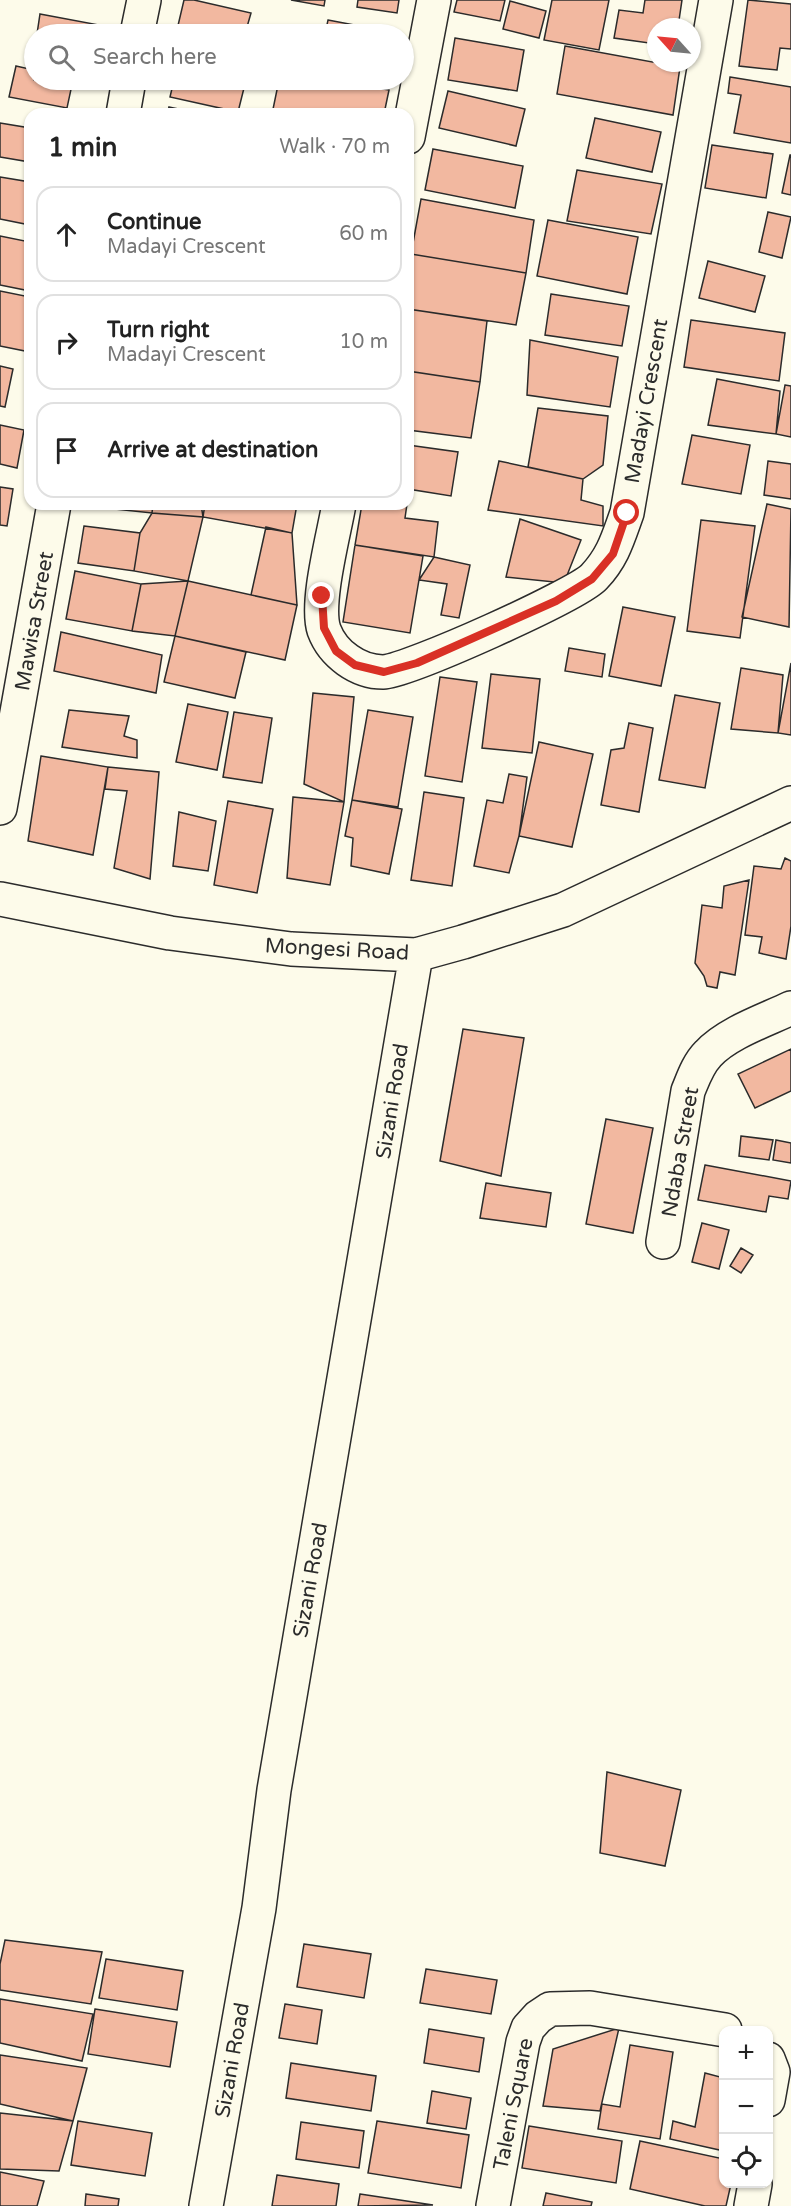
<!DOCTYPE html>
<meta charset="utf-8">
<style>
:root{--surface:#fff;--page:#f6f6f6;--text:#222;--muted:#767676;--line:#e0e0e0}
body{margin:0;font-family:"Varela Round",sans-serif;background:var(--page);color:var(--text)}
.controls{position:absolute;right:18px;bottom:18px;display:grid;overflow:hidden;border-radius:12px;box-shadow:0 2px 4px #0004}
.controls button{width:54px;height:54px;display:grid;place-items:center;padding:0;border:0;border-bottom:2px solid var(--line);background:var(--surface);color:var(--text);font:30px sans-serif}
.compass{position:absolute;left:647px;top:18px;width:54px;height:54px;border-radius:50%;background:var(--surface);box-shadow:0 2px 4px #0004;rotate:297deg}
.stop{position:absolute;width:18px;height:18px;margin:-14px;border:4px solid #d93025;border-radius:50%;background:#fff}
.stop.end{background:#d93025;border-color:#fff;box-shadow:0 2px 6px #0008}
.list{margin:0;padding:0;list-style:none}
h2{display:flex;justify-content:space-between;align-items:center;height:78px;margin:0;padding:0 24px;font-size:26px}
h2 small{font-size:20px;font-weight:400;color:var(--muted)}
.list li{display:grid;grid-template-columns:39px 1fr auto;gap:18px;align-items:center;box-sizing:border-box;height:96px;margin:0 12px 12px;padding:0 12px;border:2px solid var(--line);border-radius:18px}
.list b{display:block;font-size:22px;white-space:nowrap}
.list p{margin:0;font-size:20px;white-space:nowrap;color:var(--muted)}
.list em{font-size:20px;font-style:normal;color:var(--muted)}
.icon{flex:none;width:33px;height:33px;fill:none;stroke:currentColor;stroke-width:2;stroke-linecap:round;stroke-linejoin:round}
.map{position:relative;flex:none;width:791px;height:2206px;overflow:hidden}
.search{position:absolute;background:var(--surface);box-shadow:0 2px 4px #0004;left:24px;top:24px;width:390px;height:66px;display:flex;align-items:center;gap:15px;box-sizing:border-box;padding:0 21px;border-radius:33px;color:var(--muted);font-size:22px}
.panel{position:absolute;background:var(--surface);box-shadow:0 2px 4px #0004;left:24px;top:108px;width:390px;height:402px;border-radius:18px}
.map>svg:first-child{display:block}
</style>
<div class="map">
<svg width="791" height="2206" viewBox="0 0 791 2206">
<rect width="100%" height="100%" fill="#fdfbea"/>
<!-- building -->
<path fill="#f2b8a0" stroke="#2b2b2b" stroke-width="1.5" d="M184,0H194L251,13L245,34H176Z
M291,0H325L324,6Z
M358,0H399L397,13L357,7Z
M457,0H505L500,21L454,12Z
M552,0H609L599,50L544,40Z
M645,0H682L678,27H656V44L614,38L619,10L643,13Z
M748,0L791,4V49L780,48L777,70L739,66Z
M510,1L546,11L539,38L503,29Z
M40,14L99,25L97,34H37Z
M328,20L397,33V34H325Z
M455,38L524,50L517,91L448,80Z
M565,46L680,67L673,115L557,94Z
M16,66L34,70V80H73L67,108L9,97Z
M730,77L791,87V143L734,133L741,95L728,93Z
M174,80H246L238,112L170,97Z
M279,80H332L389,90L384,114H272Z
M448,91L525,109L516,146L439,128Z
M169,107L202,114H167Z
M595,118L661,132L652,172L586,158Z
M0,123L30,128V162L0,157Z
M712,145L773,154L766,198L705,188Z
M433,149L523,166L515,208L425,190Z
M790,155H791V195L782,193Z
M577,170L662,184L651,234L567,221Z
M0,177L30,182V225L0,219Z
M421,199L534,220L526,273L411,254Z
M768,212L791,217L782,258L759,252Z
M548,220L638,237L627,294L537,276Z
M0,236L30,242V291L0,285Z
M411,254L526,273L516,325L408,309V274Z
M708,261L765,276L755,312L699,298Z
M0,291L30,297V352L0,346Z
M551,294L629,306L622,346L545,335Z
M408,309L487,321L480,382L408,371Z
M691,320L785,333L779,381L684,367Z
M530,340L618,357L610,407L527,395Z
M0,366L13,369L5,407L0,406Z
M408,371L480,382L471,438L408,430Z
M717,379L780,391L776,434L708,425Z
M785,385L791,386V437L776,434Z
M538,408L608,416L603,465L583,479L528,467Z
M0,425L24,430L17,468L0,464Z
M692,435L750,445L741,494L682,484Z
M408,445L458,452L451,496L408,489Z
M499,461L583,479L581,500L603,506V526L488,510Z
M768,461L791,464V499L764,495Z
M0,487L13,489L7,526L0,525Z
M87,504H153L152,513L86,506Z
M153,504H201L203,517L152,513Z
M205,504H297L292,533L203,517Z
M362,504H407L405,518L438,522L434,557L355,545Z
M767,504L791,509L789,627L742,617Z
M152,513L203,517L188,581L134,571L140,533Z
M520,519L581,540L564,583L506,577Z
M701,520L755,526L740,638L687,631Z
M84,526L140,533L134,571L78,563Z
M266,527L292,533L297,605L251,595Z
M355,545L423,556L410,633L343,622Z
M434,557L470,565L459,618L441,615L447,584L419,580Z
M75,571L141,584L132,631L66,619Z
M188,581L175,636L132,631L141,584Z
M188,581L297,605L285,660L175,636Z
M623,607L675,617L661,686L609,676Z
M61,632L162,655L156,693L54,671Z
M175,636L246,652L235,698L164,682Z
M569,648L605,654L602,677L565,671Z
M791,663V735L778,733Z
M741,668L783,675L778,733L731,729Z
M491,674L540,679L532,753L482,748Z
M440,677L477,682L462,782L425,776Z
M313,693L354,697L344,802L304,784Z
M675,695L720,703L705,788L659,780Z
M188,704L228,712L217,770L176,762Z
M69,710L129,716L124,736L137,740V758L62,747Z
M368,710L413,717L398,807L352,800Z
M234,712L272,718L262,783L223,777Z
M629,723L653,728L639,812L601,805L611,750L624,748Z
M539,742L593,754L572,847L519,836Z
M41,756L108,767L93,855L28,841Z
M108,767L159,772L150,879L114,868L127,791L105,789Z
M509,774L527,777L519,836L509,873L474,866L487,800L503,803Z
M424,792L464,798L452,886L411,880Z
M293,797L344,802L330,885L287,878Z
M352,800L402,809L389,874L351,866L353,838L345,836Z
M228,801L273,809L257,893L214,885Z
M179,812L216,821L208,871L173,866Z
M785,858L791,861V926L786,959L759,953L762,937L745,935L754,866L781,869Z
M749,880L735,975L720,972L717,988L707,986L704,976L695,963L702,905L722,908L724,886Z
M463,1029L524,1038L501,1176L440,1161Z
M791,1049V1091L755,1108L738,1074Z
M606,1119L653,1128L633,1233L586,1224Z
M741,1136L773,1140L769,1160L739,1156Z
M776,1140L791,1143V1163L773,1160Z
M705,1165L791,1181L788,1199L769,1196L766,1212L698,1200Z
M486,1183L551,1193L546,1227L480,1218Z
M702,1223L729,1230L719,1269L692,1262Z
M741,1248L753,1255L741,1273L730,1266Z
M607,1772L681,1790L665,1866L600,1853Z
M5,1940L102,1952L91,2004L0,1990V1964Z
M304,1944L371,1954L364,1998L297,1987Z
M106,1959L183,1971L177,2010L99,1998Z
M426,1969L497,1980L491,2014L420,2003Z
M0,1999L93,2014L82,2061L0,2043Z
M285,2004L322,2010L317,2044L279,2038Z
M95,2009L177,2022L170,2067L88,2054Z
M619,2028L600,2111L543,2106L553,2049Z
M429,2029L484,2038L479,2072L424,2063Z
M630,2045L673,2052L660,2139L598,2129L602,2104L620,2107Z
M0,2055L87,2068L73,2121L0,2104Z
M291,2063L376,2076L371,2111L286,2098Z
M705,2073L724,2078V2151L670,2139L673,2121L695,2127Z
M432,2091L471,2098L466,2129L427,2123Z
M0,2113L73,2121L59,2171L0,2169Z
M78,2121L152,2133L145,2176L71,2165Z
M377,2121L469,2135L461,2188L368,2173Z
M301,2122L364,2131L359,2168L296,2159Z
M529,2126L622,2141L616,2183L522,2168Z
M640,2141L724,2159V2184H731L726,2206H705L630,2189Z
M0,2172L44,2181L37,2206H0Z
M277,2175L339,2184L336,2206H272Z
M546,2193L592,2202L591,2206H543Z
M86,2194L119,2199L118,2206H85Z
M360,2194L433,2205L358,2206Z"/>
<g fill="none" stroke-linecap="round" stroke-linejoin="round">
<defs>
<path id="minor" d="M137,34L144,0
M123,114L129,80
M408,137L434,0
M339,504C334,534 315,603 324,630C333,654 358,672 383,672C408,671 577,595 594,577C613,557 618,538 627,513L716,0
M0,808L54,504
M0,899L170,933L291,949L416,955L463,942L563,910L791,803
M663,1242L688,1091C693,1079 698,1064 708,1054C727,1033 766,1020 791,1008
M768,2059L773,2072L768,2100
M206,2206L259,1908L274,1790L416,955
M493,2206L523,2042L528,2028L538,2017L550,2009L590,2008L725,2030
M751,2206L755,2184"/>
</defs>
<!-- minor casing -->
<use href="#minor" stroke="#2b2b2b" stroke-width="36"/>
<!-- minor -->
<use href="#minor" stroke="#fdfbea" stroke-width="33"/>
</g>
<g fill="none" stroke-linecap="round" stroke-linejoin="round">
<!-- route -->
<path stroke="#d93025" stroke-width="8" d="M322,596L324,628L336,651L355,665L384,672L417,663L556,601L592,579L613,554L627,513"/>
</g>
<g text-anchor="middle" stroke-width="4.5" stroke-linejoin="round" paint-order="stroke">
<!-- street labels -->
<g font-size="21" fill="#2b2b2b" stroke="#fdfbea">
<text transform="translate(646 401) rotate(-80)" y="7">Madayi Crescent</text>
<text transform="translate(34 621) rotate(-80)" y="7">Mawisa Street</text>
<text transform="translate(337 949) rotate(3)" y="7">Mongesi Road</text>
<text transform="translate(392 1101) rotate(-81)" y="7">Sizani Road</text>
<text transform="translate(680 1152) rotate(-80)" y="7">Ndaba Street</text>
<text transform="translate(310 1580) rotate(-80)" y="7">Sizani Road</text>
<text transform="translate(232 2060) rotate(-80)" y="7">Sizani Road</text>
<text transform="translate(513 2104) rotate(-79)" y="7">Taleni Square</text>
</g>
</g>
</svg>
<div class="controls">
<button>+</button>
<button>−</button>
<button><svg class="icon" aria-label="locate" viewBox="0 0 24 24"><circle cx="12" cy="12" r="6"/><path d="M12 2v4M12 18v4M2 12h4M18 12h4"/></svg></button>
</div>
<svg class="compass" viewBox="-18 -18 36 36"><path d="M0-13l5 13h-10z" fill="#e53935"/><path d="M0 13l5-13h-10z" fill="#767676"/></svg>
<div class="stop" style="left:627px;top:513px"></div>
<div class="stop end" style="left:322px;top:596px"></div>
<div class="search"><svg class="icon" aria-label="search" viewBox="0 0 24 24"><circle cx="10" cy="10" r="6"/><path d="M15 15l6 6"/></svg>Search here</div>
<section class="panel">
<h2>1 min<small>Walk · 70 m</small></h2>
<ul class="list">
<li><svg class="icon" aria-label="ahead" viewBox="0 0 24 24"><path d="M12 20V5M6 11l6-6 6 6"/></svg><div><b>Continue</b><p>Madayi Crescent</p></div><em>60 m</em></li>
<li><svg class="icon" aria-label="right" viewBox="0 0 24 24"><path d="M7 20v-9h11M14 6l5 5-5 5"/></svg><div><b>Turn right</b><p>Madayi Crescent</p></div><em>10 m</em></li>
<li><svg class="icon" aria-label="arrive" viewBox="0 0 24 24"><path d="M6 21V4h12l-3 4 3 4H6"/></svg><div><b>Arrive at destination</b></div></li>
</ul>
</section>
</div>
